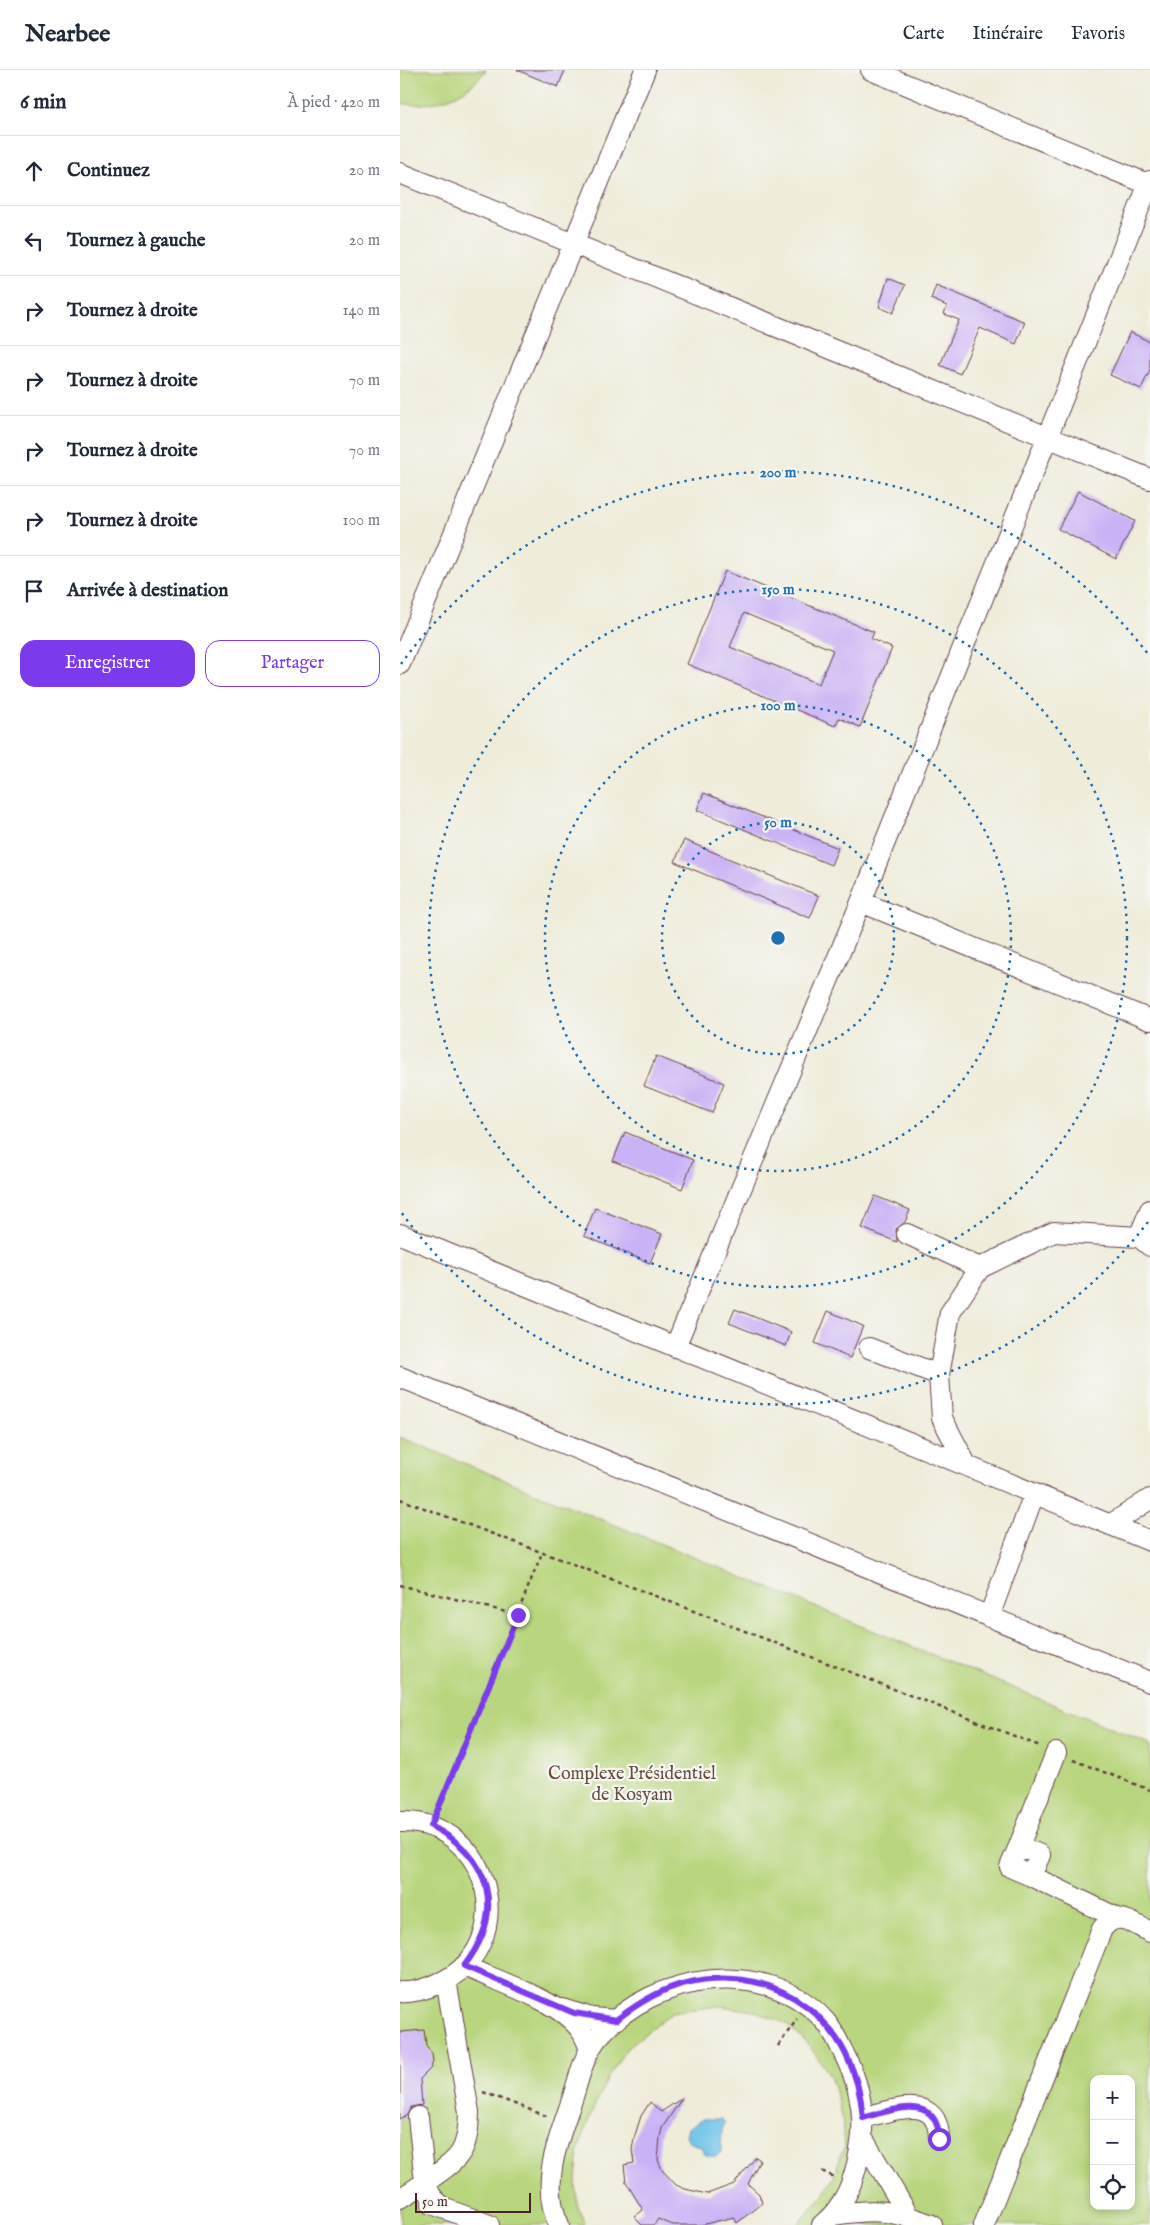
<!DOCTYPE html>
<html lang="fr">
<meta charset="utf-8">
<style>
:root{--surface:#fff;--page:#f6f6f7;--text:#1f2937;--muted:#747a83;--line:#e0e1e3;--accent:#7c3aed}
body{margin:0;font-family:"IM FELL English",serif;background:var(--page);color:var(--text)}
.controls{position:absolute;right:15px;bottom:15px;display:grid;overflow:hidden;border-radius:10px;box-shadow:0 2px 8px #0003}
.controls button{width:45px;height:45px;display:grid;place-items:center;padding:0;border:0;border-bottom:1px solid var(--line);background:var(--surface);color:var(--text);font:25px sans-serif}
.scale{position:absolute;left:15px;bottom:12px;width:116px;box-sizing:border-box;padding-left:5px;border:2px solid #4a1f2b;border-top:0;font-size:14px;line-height:18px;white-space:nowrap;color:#4a1f2b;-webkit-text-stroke:4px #f6f6f2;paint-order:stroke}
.stop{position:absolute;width:15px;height:15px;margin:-11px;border:4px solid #7c3aed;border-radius:50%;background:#fff}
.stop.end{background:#7c3aed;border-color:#fff;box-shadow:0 1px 5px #0008}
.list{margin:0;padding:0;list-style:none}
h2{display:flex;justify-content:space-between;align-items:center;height:65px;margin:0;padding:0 20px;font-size:21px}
h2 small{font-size:16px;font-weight:400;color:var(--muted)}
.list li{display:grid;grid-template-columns:32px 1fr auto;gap:15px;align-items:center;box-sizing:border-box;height:70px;padding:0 20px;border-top:1px solid var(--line)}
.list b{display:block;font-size:19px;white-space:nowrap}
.list em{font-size:16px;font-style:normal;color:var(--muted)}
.actions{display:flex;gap:10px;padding:15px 20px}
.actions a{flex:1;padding:11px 0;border:1px solid var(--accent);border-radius:15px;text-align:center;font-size:18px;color:var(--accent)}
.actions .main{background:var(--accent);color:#fff}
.icon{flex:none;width:28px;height:28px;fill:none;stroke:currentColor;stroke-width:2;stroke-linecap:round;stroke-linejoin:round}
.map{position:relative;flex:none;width:750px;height:2155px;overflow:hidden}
header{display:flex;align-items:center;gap:30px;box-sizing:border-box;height:70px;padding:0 25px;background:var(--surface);border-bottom:1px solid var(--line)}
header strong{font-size:24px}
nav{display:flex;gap:28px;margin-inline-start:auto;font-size:18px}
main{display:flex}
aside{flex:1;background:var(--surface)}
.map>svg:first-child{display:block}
</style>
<header>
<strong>Nearbee</strong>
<nav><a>Carte</a><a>Itinéraire</a><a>Favoris</a></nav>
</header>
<main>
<aside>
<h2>6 min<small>À pied · 420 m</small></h2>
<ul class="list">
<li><svg class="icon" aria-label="ahead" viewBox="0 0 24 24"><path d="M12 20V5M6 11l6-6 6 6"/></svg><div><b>Continuez</b></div><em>20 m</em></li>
<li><svg class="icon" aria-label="left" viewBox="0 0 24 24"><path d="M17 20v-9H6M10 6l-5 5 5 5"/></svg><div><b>Tournez à gauche</b></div><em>20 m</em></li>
<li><svg class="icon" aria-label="right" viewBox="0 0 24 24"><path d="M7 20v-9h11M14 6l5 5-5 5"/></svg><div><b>Tournez à droite</b></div><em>140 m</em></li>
<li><svg class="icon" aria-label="right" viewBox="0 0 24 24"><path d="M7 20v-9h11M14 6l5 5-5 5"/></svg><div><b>Tournez à droite</b></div><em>70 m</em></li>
<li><svg class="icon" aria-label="right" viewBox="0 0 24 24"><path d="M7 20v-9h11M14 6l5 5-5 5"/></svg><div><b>Tournez à droite</b></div><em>70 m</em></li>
<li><svg class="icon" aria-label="right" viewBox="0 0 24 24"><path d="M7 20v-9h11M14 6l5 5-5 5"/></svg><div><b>Tournez à droite</b></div><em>100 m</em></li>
<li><svg class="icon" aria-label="arrive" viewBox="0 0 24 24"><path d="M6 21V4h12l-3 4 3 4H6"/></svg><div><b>Arrivée à destination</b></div></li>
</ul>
<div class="actions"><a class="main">Enregistrer</a><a>Partager</a></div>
</aside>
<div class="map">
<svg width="750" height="2155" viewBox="0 0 750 2155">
<rect width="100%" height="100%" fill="#f6f6f2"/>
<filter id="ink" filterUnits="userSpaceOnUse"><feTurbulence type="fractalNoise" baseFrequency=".02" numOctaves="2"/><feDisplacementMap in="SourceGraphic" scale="10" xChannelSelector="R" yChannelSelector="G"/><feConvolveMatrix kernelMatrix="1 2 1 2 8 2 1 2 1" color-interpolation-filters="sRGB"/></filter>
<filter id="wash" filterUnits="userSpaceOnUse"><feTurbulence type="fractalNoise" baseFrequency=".0096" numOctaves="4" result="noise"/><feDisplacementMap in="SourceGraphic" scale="20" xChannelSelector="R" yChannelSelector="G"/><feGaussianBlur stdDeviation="1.12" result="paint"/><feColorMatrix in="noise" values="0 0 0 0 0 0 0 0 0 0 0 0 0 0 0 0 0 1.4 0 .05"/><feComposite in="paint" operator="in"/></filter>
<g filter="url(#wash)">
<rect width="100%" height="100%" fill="#efecd9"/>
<!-- green -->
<path fill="#b8d67d" stroke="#817a54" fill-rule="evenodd" d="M0,0H86C68,26 31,39 0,33Z
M0,1367L750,1674V2155H398L423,2125L434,2106L444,2077L442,2046L430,2005L407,1973L385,1953L355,1941L319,1936L272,1942L227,1978L208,2007L190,2046L179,2078L176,2110L177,2134L185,2155H0ZM694,2009H731V2136H694Z"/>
<!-- water -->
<path fill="#6dc3ea" stroke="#5c718a" d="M303,2049H321L325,2053L322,2060L321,2082L316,2087L306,2085L301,2077L289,2072L286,2065L288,2058Z"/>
<g id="blocks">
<!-- building -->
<path fill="#cab2f6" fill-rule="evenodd" d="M117,0H165L158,17Z
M488,208L505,215L493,243L479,237Z
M536,215L625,252L616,274L580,258L560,304L540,295L559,250L544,244L547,236L531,229Z
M730,262L750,272V300L741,319L710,305Z
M678,421L735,451L716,489L658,459Z
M325,501L474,562L471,569L492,578L460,657L439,648L435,656L287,594ZM344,543L433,580L419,614L330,577Z
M304,723L438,778L431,795L297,740Z
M284,770L419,826L410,848L275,792Z
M256,986L324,1013L312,1043L244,1016Z
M225,1062L293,1090L282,1119L213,1091Z
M475,1126L510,1140L505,1152L496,1159L497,1172L462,1158Z
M195,1138L262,1164L250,1193L184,1166Z
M335,1239L391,1262L386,1276L329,1253Z
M428,1241L463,1256L450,1288L415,1273Z
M24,1960L26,1975L32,1984L33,1991L31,1998L20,2009L22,2035L11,2037L7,2045L0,2049V1962Z
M282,2028L262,2058L260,2067L258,2090L262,2100L276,2115L285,2119L307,2124L334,2114L356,2087L360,2090L348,2114L359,2124L362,2133L337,2153L334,2147L301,2155H273L258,2149L254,2155H242L234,2147L243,2140L226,2112L224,2095L234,2093L232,2080L234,2068L241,2046L250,2032L261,2042Z"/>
</g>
</g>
<g filter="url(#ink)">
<use href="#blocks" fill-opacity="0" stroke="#633e45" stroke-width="1"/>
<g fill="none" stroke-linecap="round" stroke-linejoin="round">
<defs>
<path id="minor" d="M471,0L750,115
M0,103L750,409
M0,594L245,0
M461,832L750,950
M750,1140L739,1167L750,1176
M0,1164L750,1471
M507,1164L580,1198
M275,1277L461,832L750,111
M469,1278L539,1305
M0,1307L750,1612
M567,1396L542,1348L539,1305L550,1243L580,1198L654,1162L739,1167
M710,1455L750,1429
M589,1547L634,1424
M656,1683L619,1776L640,1785L631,1806L717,1848
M0,1752C92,1749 123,1878 37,1914C26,1919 13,1923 0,1922
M619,1776L610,1797L631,1806
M64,1896C99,1912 162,1931 182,1962C186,1968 188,1975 190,1980
M162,1939L192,1948L216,1950
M18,2047L25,2112L31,2126L43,2138
M463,2048C492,2040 539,2022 539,2069
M462,2067L508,2145
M0,2128C11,2123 20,2115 30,2109C61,2088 68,2081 69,2042L46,1910
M32,2134L89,2155
M434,2145C475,2138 493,2140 532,2155
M159,2155C139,2112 159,2068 173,2027C179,2007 185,1981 200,1965C254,1903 367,1885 426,1952C435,1963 440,1976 446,1988C461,2018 466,2047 460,2080C454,2111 446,2135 422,2155
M584,2155L702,1859C717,1839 732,1853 750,1862"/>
</defs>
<!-- minor casing -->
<use href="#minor" stroke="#633e45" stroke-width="22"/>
<!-- path -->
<path stroke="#633e45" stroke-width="2.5" stroke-dasharray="4 4" stroke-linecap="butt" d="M0,1429L178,1496L640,1676
M0,1515L118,1545
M673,1690L750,1720
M37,1741L142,1483
M378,1976L397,1949
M83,2022L149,2047
M422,2101L434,2107"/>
<!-- minor -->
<use href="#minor" stroke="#fff" stroke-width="20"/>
</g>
</g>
<g fill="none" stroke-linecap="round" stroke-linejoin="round" filter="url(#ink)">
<!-- route -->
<path stroke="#7c3aed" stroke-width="6" d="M118,1545L31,1756C92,1787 106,1842 64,1896L174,1943L216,1950C237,1934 260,1919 286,1913C381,1891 456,1954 463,2048C492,2040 538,2022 539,2069"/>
</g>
<!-- distance rings -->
<g fill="none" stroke="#1f6fb2" stroke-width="2.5" stroke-dasharray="2.5 5">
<circle cx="378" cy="868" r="116"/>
<circle cx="378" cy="868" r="233"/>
<circle cx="378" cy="868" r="349"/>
<path d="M748 1152A466 466 0 0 1 1 1142M1 594A466 466 0 0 1 748 584"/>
</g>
<g text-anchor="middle" stroke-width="4.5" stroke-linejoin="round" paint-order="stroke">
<!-- park labels -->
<g font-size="18" fill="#664d40" stroke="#f6f6f2">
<text x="232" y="1709">Complexe Présidentiel<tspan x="232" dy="21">de Kosyam</tspan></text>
</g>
</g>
<circle cx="378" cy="868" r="8" fill="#1f6fb2" stroke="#f6f6f2" stroke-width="2.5"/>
<g font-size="15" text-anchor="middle" font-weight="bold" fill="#1f6fb2" stroke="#f6f6f2" stroke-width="4.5" stroke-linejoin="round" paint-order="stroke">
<text x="378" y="407">200 m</text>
<text x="378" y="524">150 m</text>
<text x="378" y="640">100 m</text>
<text x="378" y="757">50 m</text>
</g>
</svg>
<div class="controls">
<button>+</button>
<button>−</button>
<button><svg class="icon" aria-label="locate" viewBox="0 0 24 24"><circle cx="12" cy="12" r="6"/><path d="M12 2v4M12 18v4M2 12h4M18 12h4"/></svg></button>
</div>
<div class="scale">50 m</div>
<div class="stop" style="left:539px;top:2069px"></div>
<div class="stop end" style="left:118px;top:1545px"></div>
</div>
</main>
